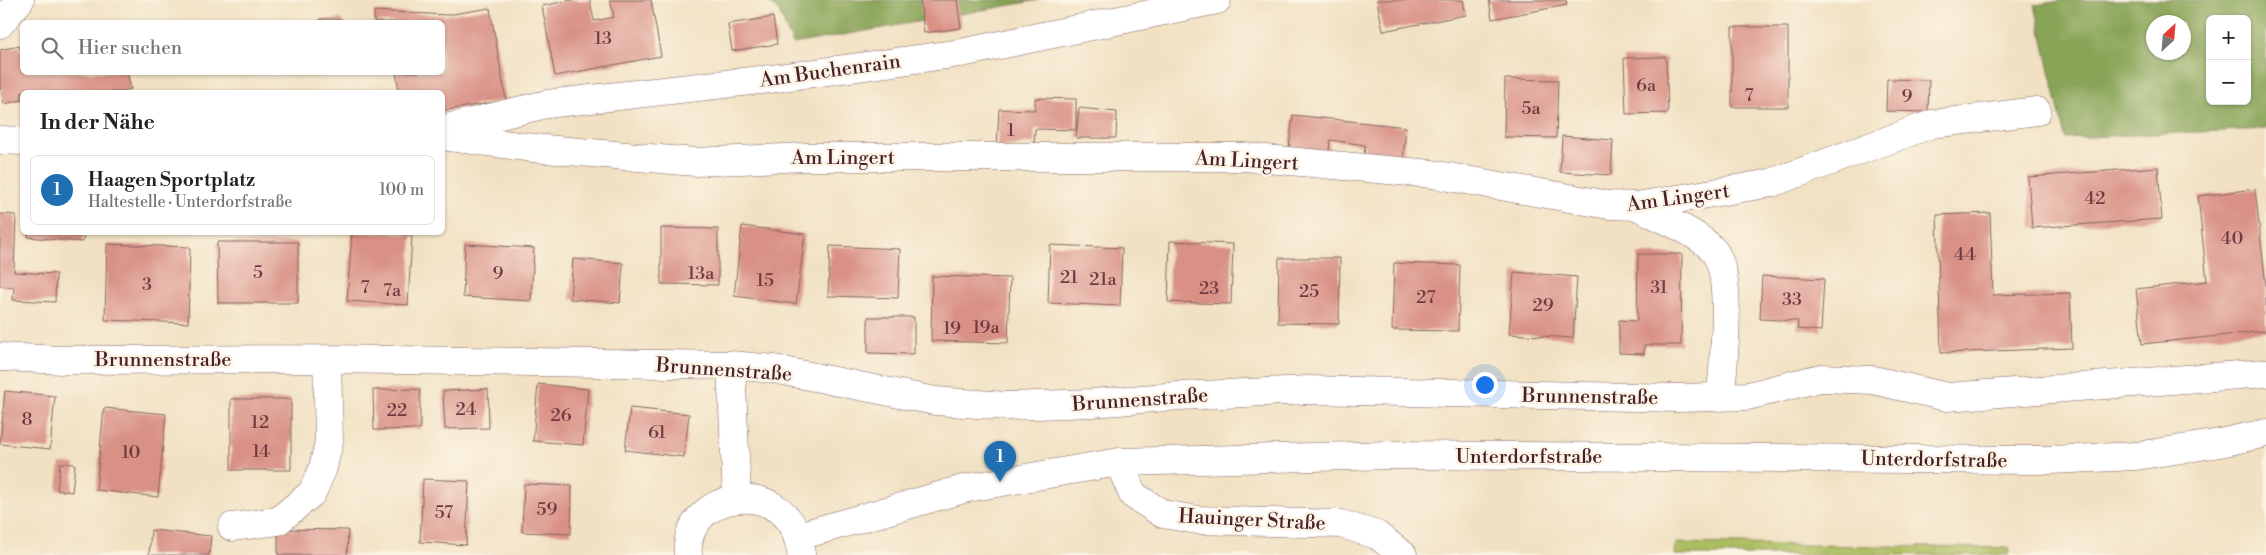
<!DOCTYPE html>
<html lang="de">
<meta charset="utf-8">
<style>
:root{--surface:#fff;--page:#f6f6f6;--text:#222;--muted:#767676;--line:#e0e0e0;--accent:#1f6fb2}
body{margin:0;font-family:"Libre Bodoni",serif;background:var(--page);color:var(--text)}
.controls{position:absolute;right:15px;top:15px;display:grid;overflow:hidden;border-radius:8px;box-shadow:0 1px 4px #0004}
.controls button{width:45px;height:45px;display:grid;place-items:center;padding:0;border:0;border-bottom:1px solid var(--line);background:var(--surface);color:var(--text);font:25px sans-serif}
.compass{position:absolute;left:2146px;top:15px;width:45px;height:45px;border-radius:50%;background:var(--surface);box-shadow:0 1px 4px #0004;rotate:26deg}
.you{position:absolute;left:1484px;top:384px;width:18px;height:18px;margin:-12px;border:4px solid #fff;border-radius:50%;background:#1a73e8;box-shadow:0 0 0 8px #1a73e833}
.badge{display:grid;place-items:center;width:32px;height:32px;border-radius:50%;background:var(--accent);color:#fff;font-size:16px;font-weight:700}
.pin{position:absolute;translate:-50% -41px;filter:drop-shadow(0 1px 2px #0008)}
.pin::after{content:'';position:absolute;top:26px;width:18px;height:15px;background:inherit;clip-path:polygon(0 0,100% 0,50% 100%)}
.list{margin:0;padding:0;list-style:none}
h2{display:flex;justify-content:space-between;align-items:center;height:65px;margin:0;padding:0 20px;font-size:21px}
h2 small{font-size:16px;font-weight:400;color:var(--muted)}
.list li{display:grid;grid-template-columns:32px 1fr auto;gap:15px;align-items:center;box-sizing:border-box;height:70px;margin:0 10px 10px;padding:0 10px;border:1px solid var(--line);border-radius:8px}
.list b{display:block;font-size:19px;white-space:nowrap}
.list p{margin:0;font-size:16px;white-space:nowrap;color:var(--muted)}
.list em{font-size:16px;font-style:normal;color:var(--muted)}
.icon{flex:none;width:28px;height:28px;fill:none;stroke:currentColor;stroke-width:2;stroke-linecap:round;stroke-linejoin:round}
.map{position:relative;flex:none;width:2266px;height:555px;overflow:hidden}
.search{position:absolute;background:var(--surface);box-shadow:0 1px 4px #0004;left:20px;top:20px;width:425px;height:55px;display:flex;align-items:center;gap:12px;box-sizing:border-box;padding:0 18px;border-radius:8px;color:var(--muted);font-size:19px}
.panel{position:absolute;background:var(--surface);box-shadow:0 1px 4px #0004;left:20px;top:90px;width:425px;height:145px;border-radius:8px}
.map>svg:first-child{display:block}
</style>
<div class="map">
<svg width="2266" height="555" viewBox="0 0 2266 555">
<rect width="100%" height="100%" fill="#fcf5e5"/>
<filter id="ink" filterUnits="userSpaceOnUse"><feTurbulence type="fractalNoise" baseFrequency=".02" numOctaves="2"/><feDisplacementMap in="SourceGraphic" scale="10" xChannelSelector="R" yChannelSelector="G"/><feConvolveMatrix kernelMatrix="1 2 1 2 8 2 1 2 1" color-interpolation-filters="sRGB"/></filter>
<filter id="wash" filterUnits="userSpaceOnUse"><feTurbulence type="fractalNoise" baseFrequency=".0096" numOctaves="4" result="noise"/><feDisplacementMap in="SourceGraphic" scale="20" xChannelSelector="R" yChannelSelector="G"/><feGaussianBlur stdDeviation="1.12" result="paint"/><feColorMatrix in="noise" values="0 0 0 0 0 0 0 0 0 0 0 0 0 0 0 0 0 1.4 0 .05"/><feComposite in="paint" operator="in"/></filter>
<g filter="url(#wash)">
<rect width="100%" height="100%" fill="#f1e1c2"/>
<!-- green -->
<path fill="#abbd60" stroke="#7a6e46" d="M1676,543L2010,548L2009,555H1675Z"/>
<!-- forest -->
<path fill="#88a456" stroke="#696240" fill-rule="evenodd" d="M766,0H1039L793,44L778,10Z
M2067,0H2266V129L2065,138L2035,5ZM2210,19H2247V101H2210ZM2184,22V52H2154V22Z"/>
<g id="blocks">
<!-- building -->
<path fill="#d99085" d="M572,0H590L594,21L614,17L610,0H651L661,56L555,76L542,6Z
M920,0H957L961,28L924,33Z
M1377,0H1463L1466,15L1383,31Z
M1489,0H1566L1567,5L1492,19Z
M490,8L506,100L442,111V92H399L396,72H442V22H374V11L447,15Z
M773,17L777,44L732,51L728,24Z
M320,19H342L343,22H321Z
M1732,27H1788V107H1732Z
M19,46L21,51H22V72H127L131,89L117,92H22V100L4,104L0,86V50Z
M1666,57L1668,113L1626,114L1624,58Z
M1505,79L1558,80L1556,138L1504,137Z
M1887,79L1929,80L1928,112L1886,111Z
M1035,98L1076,99V130L1035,129L1034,143L997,148L999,109L1035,110Z
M1079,108L1117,112L1116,138H1076Z
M1293,115L1406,127L1403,160L1364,156L1365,145L1330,140L1329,152L1289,148Z
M1562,136L1613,140L1611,175L1560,172Z
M2158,167L2162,219L2032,228L2028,177Z
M2255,189L2266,286V331L2142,344L2136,289L2207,281L2198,196Z
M1990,213L1993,295L2070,293L2072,348L1941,353L1937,215Z
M0,214L16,215L14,272L56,274L55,302L13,300L14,287L0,286Z
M742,226L805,234L796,304L734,296Z
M661,228L718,229V285L661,284Z
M29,232H84L83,242L28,237Z
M352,232L412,235L408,305L347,301Z
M1170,241L1233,244L1231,304L1168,302Z
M217,242H298V303H218Z
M107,244L190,247L188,323L105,320Z
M465,244L534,248L531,301L463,297Z
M1050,245L1122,248L1120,306L1048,303Z
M830,246L900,249L898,298L828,296Z
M1638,254H1682L1681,345H1644V354L1619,353V320L1637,321Z
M1279,258H1340L1339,324L1278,323Z
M573,259L623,263L620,303L570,299Z
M1394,263L1460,265L1458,331L1392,330Z
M1514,272L1577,277L1573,338L1509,334Z
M932,276L1010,278L1008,343L931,341Z
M1762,276L1824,279L1821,331L1797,329L1798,321L1760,319Z
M868,317H914V354L868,353Z
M538,384L588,389L583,445L533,441Z
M420,389V429L374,430L373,390Z
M488,389L489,428L445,429L443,391Z
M5,391L55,396L50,449L0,444Z
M231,399H291V470H231Z
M104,408L166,414L158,497L96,490Z
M630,408L689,414L684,457L625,450Z
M60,463L75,464L72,492L57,490Z
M423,479L469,481L466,545L420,542Z
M524,484L572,486L571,534L522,532Z
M278,529L348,530L347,555H278Z
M151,530L211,536L209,555H149Z"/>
</g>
</g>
<g filter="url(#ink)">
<use href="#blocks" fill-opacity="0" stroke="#846360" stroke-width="1"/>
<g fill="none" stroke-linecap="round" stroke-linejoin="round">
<defs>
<path id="minor" d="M0,24L20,0
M442,129L547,104L770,79L961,53L1217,0
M442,136L534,148L695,162L806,157H1245L1432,174L1609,205L1637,206L1771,183L1932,124L2037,111
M0,140L22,141
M1637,206C1659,218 1698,232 1714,251C1734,277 1723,362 1721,396
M0,357L63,360L327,359L731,365L774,369L935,401L1007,406L1093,403L1179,396L1308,390L1678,398L1748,396L1820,378L1873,380L1947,397L2266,373
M731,365L737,498
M1119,462L1133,495L1163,514L1197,520L1341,524L1377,535L1403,555
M232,527L278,521L312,493L323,468L329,441L327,359
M799,536L967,488L1119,462L1392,455L2050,460L2136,456L2220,443L2266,433
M688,555C682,491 791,470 801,554"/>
</defs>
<!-- minor casing -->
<use href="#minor" stroke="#846360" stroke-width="29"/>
<!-- minor -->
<use href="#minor" stroke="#fff" stroke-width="28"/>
</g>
</g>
<g text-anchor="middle" stroke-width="5" stroke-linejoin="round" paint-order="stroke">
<!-- number labels -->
<g font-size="18" fill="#6e3b42">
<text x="603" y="44">13</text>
<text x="1646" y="91">6a</text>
<text x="1749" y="101">7</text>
<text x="1907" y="102">9</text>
<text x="1531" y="114">5a</text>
<text x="1011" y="136">1</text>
<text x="2095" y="204">42</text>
<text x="2232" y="244">40</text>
<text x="1965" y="260">44</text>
<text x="258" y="278">5</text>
<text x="498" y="279">9</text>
<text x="701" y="279">13a</text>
<text x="1069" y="283">21</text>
<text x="1103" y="285">21a</text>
<text x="765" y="286">15</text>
<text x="147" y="290">3</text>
<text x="365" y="293">7</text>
<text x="1659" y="293">31</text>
<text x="1209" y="294">23</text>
<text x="392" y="296">7a</text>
<text x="1309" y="297">25</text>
<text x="1426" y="303">27</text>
<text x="1792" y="305">33</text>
<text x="1543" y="311">29</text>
<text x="986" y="333">19a</text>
<text x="952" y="334">19</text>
<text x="466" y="415">24</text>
<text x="397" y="416">22</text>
<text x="561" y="421">26</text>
<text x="27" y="425">8</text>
<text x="260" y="428">12</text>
<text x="657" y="438">61</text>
<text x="261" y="457">14</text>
<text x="131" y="458">10</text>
<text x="547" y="515">59</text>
<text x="444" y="518">57</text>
</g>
<!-- street labels -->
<g font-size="20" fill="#4a1f2b" stroke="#fcf5e5">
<text transform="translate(830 70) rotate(-8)" y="7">Am Buchenrain</text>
<text x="843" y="164">Am Lingert</text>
<text transform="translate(1247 160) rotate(3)" y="7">Am Lingert</text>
<text transform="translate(1678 197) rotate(-8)" y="7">Am Lingert</text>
<text x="163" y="366">Brunnenstraße</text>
<text transform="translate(724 369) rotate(4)" y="7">Brunnenstraße</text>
<text transform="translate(1590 396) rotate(1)" y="7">Brunnenstraße</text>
<text transform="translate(1140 399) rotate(-4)" y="7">Brunnenstraße</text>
<text x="1529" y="463">Unterdorfstraße</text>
<text transform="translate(1934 459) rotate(1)" y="7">Unterdorfstraße</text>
<text transform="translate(1252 519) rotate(3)" y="7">Hauinger Straße</text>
</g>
</g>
</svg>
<div class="controls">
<button>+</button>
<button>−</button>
</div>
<svg class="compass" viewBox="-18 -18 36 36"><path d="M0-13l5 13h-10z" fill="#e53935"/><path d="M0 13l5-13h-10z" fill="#767676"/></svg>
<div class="you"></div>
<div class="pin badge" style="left:1000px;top:482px">1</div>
<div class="search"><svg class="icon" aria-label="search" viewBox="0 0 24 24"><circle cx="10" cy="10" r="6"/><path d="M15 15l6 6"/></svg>Hier suchen</div>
<section class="panel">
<h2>In der Nähe<small></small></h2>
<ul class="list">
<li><span class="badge">1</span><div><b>Haagen Sportplatz</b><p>Haltestelle · Unterdorfstraße</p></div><em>100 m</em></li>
</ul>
</section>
</div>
